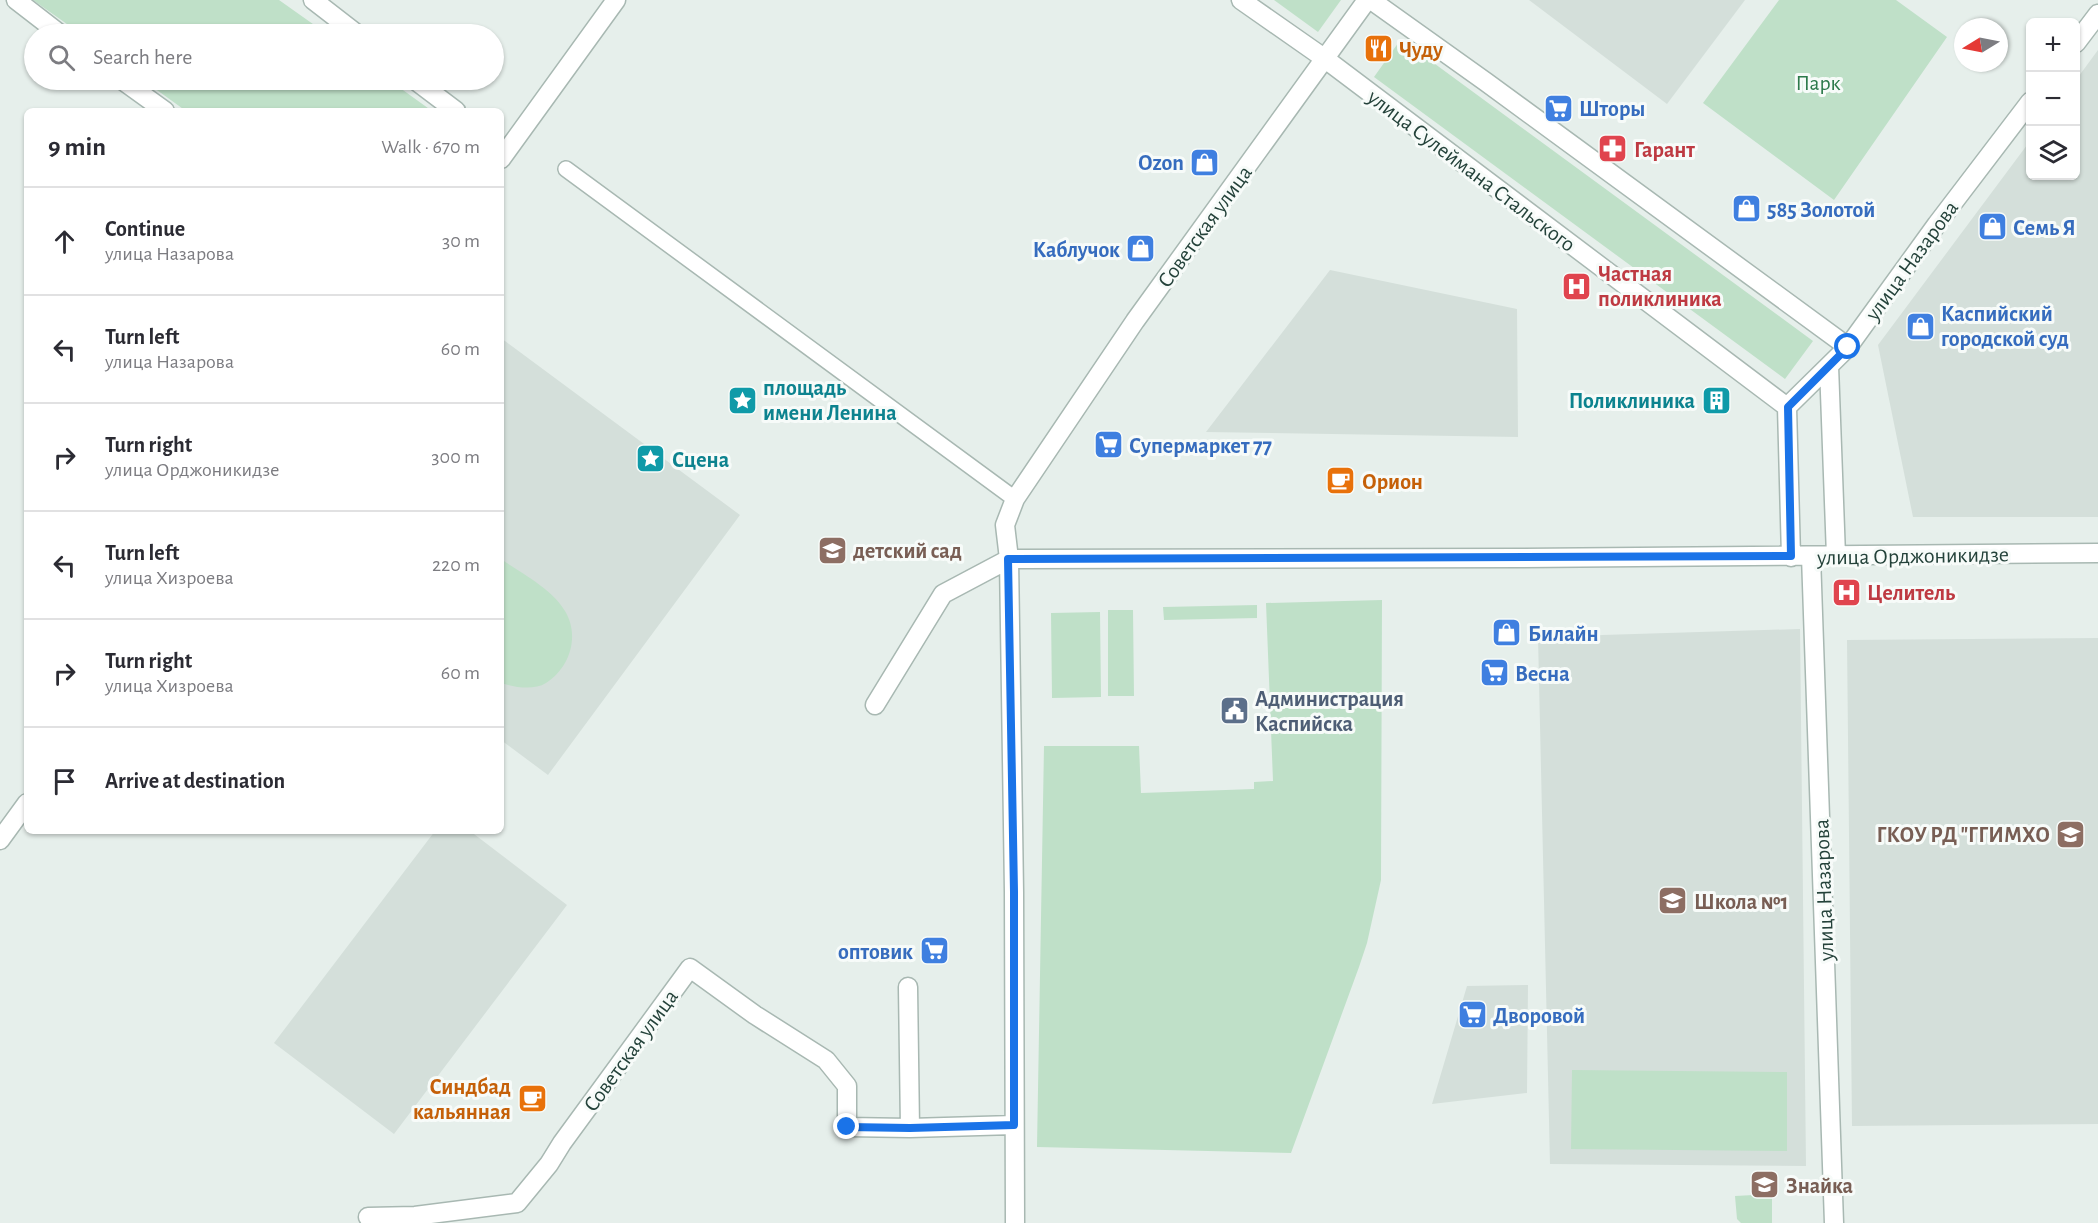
<!DOCTYPE html>
<meta charset="utf-8">
<style>
:root{--surface:#fff;--page:#f7f7f7;--text:#2b2b33;--muted:#7c7c81;--line:#e1e1e2}
body{margin:0;font-family:"Alegreya Sans",sans-serif;background:var(--page);color:var(--text)}
.controls{position:absolute;right:18px;top:18px;display:grid;overflow:hidden;border-radius:9px;box-shadow:0 2px 4px #0004}
.controls button{width:54px;height:54px;display:grid;place-items:center;padding:0;border:0;border-bottom:2px solid var(--line);background:var(--surface);color:var(--text);font:30px sans-serif}
.compass{position:absolute;left:1954px;top:18px;width:54px;height:54px;border-radius:50%;background:var(--surface);box-shadow:0 2px 4px #0004;rotate:260deg}
.stop{position:absolute;width:18px;height:18px;margin:-14px;border:4px solid #1a73e8;border-radius:50%;background:#fff}
.stop.end{background:#1a73e8;border-color:#fff;box-shadow:0 2px 6px #0008}
.list{margin:0;padding:0;list-style:none}
h2{display:flex;justify-content:space-between;align-items:center;height:78px;margin:0;padding:0 24px;font-size:26px}
h2 small{font-size:20px;font-weight:400;color:var(--muted)}
.list li{display:grid;grid-template-columns:39px 1fr auto;gap:18px;align-items:center;box-sizing:border-box;height:108px;padding:0 24px;border-top:2px solid var(--line)}
.list b{display:block;font-size:22px;white-space:nowrap}
.list p{margin:0;font-size:20px;white-space:nowrap;color:var(--muted)}
.list em{font-size:20px;font-style:normal;color:var(--muted)}
.icon{flex:none;width:33px;height:33px;fill:none;stroke:currentColor;stroke-width:2;stroke-linecap:round;stroke-linejoin:round}
.map{position:relative;flex:none;width:2098px;height:1223px;overflow:hidden}
.search{position:absolute;background:var(--surface);box-shadow:0 2px 4px #0004;left:24px;top:24px;width:480px;height:66px;display:flex;align-items:center;gap:15px;box-sizing:border-box;padding:0 21px;border-radius:33px;color:var(--muted);font-size:22px}
.panel{position:absolute;background:var(--surface);box-shadow:0 2px 4px #0004;left:24px;top:108px;width:480px;height:726px;border-radius:9px}
.map>svg:first-child{display:block}
</style>
<div class="map">
<svg width="2098" height="1223" viewBox="0 0 2098 1223">
<rect width="100%" height="100%" fill="#e6efeb"/>
<!-- built -->
<path fill="#d4dfda" d="M1529,0H1745L1667,104Z
M2098,50V517H1913L1878,345L2030,141V176H2076V80Z
M1330,270L1517,309L1518,437L1206,432Z
M501,338L740,515L548,775L501,740Z
M1800,629L1806,1166L1550,1164L1538,637Z
M2098,638V1124L1852,1126L1847,640Z
M435,831H470L567,905L394,1134L274,1043Z
M1528,985L1527,1093L1432,1104L1467,986Z"/>
<!-- green -->
<path fill="#bfe0c8" d="M33,0H279L327,34H81Z
M1274,0H1341L1318,32Z
M1779,0H1896L1947,37L1834,200L1703,103Z
M1401,39L1813,341L1785,379L1374,77Z
M143,80H389L432,111H186Z
M501,559C522,574 551,588 565,611C580,636 570,668 546,683C533,691 514,687 501,683Z
M1382,600L1381,880L1367,943L1359,967L1291,1153L1037,1147L1044,746H1139L1141,793L1254,789V782L1273,781L1266,603Z
M1257,605V618L1164,620L1163,607Z
M1108,610H1133L1134,696H1108Z
M1100,612L1101,697L1052,698L1051,613Z
M1572,1070L1787,1072V1151L1571,1149Z
M1772,1194V1223H1741L1737,1219L1735,1196Z"/>
<g fill="none" stroke-linecap="round" stroke-linejoin="round">
<defs>
<path id="pedestrian" d="M566,169L1015,499"/>
<path id="minor" d="M16,0L60,34
M313,0L357,34
M1241,0L1324,58L1787,407
M1371,0L1486,82L1848,347
M2076,43L2098,14
M122,80L165,111
M415,80L456,111
M1829,366L1836,556
M1811,556L1834,1223
M1791,557L1787,407L1848,347L1937,224L2030,102
M875,705L943,594L1009,559L1522,558L2098,553
M908,987L910,1128
M368,1217L415,1216L517,1203L549,1164L562,1143L690,968L755,1015L826,1060L847,1086V1127L910,1128L1014,1125
M1015,1223L1014,892L1009,559L1005,525L1015,499L1135,321L1367,0"/>
<path id="tertiary" d="M501,159L616,0
M0,840L27,803"/>
</defs>
<!-- pedestrian casing -->
<use href="#pedestrian" stroke="#a8b8b2" stroke-width="18"/>
<!-- minor casing -->
<use href="#minor" stroke="#a8b8b2" stroke-width="21"/>
<!-- tertiary casing -->
<use href="#tertiary" stroke="#a8b8b2" stroke-width="21"/>
<!-- pedestrian -->
<use href="#pedestrian" stroke="#fff" stroke-width="15"/>
<!-- minor -->
<use href="#minor" stroke="#fff" stroke-width="18"/>
<!-- tertiary -->
<use href="#tertiary" stroke="#fff" stroke-width="18"/>
</g>
<g fill="none" stroke-linecap="round" stroke-linejoin="round">
<!-- route -->
<path stroke="#1a73e8" stroke-width="8" d="M847,1127L910,1128L1014,1125V892L1008,559L1791,556L1788,407L1848,347"/>
</g>
<!-- icons -->
<defs>
<symbol id="restaurant-square" viewBox="-11 -11 22 22"><rect x="-9" y="-9" width="18" height="18" rx="4" fill="#e8710a" stroke="#f7fbf9"/><path d="M-5-6h1v4h1v-4h1v4h1v-4h1v5L-1.5 .5V6h-2V.5L-5-1ZM5-6V6H3V1.5H1.5Q1.5-4 5-6Z" fill="#fff"/></symbol>
<symbol id="supermarket-square" viewBox="-11 -11 22 22"><rect x="-9" y="-9" width="18" height="18" rx="4" fill="#3f7fe0" stroke="#f7fbf9"/><path d="M-6-5.5h2.5l.6 2H6L4.5 2H-2.5L-4.4-4H-6ZM-1.5 3.2a1.3 1.3 0 1 0 .1 0ZM3 3.2a1.3 1.3 0 1 0 .1 0Z" fill="#fff"/></symbol>
<symbol id="pharmacy-square" viewBox="-11 -11 22 22"><rect x="-9" y="-9" width="18" height="18" rx="4" fill="#e0444e" stroke="#f7fbf9"/><path d="M-2-6h4v4h4v4h-4v4h-4v-4h-4v-4h4Z" fill="#fff"/></symbol>
<symbol id="shop-square" viewBox="-11 -11 22 22"><rect x="-9" y="-9" width="18" height="18" rx="4" fill="#3f7fe0" stroke="#f7fbf9"/><path d="M-5-2.5h2.3a2.7 3.5 0 0 1 5.4 0H5L5.5 6h-11ZM-1.5-2.5h3a1.5 2.3 0 0 0-3 0Z" fill="#fff"/></symbol>
<symbol id="hospital-square" viewBox="-11 -11 22 22"><rect x="-9" y="-9" width="18" height="18" rx="4" fill="#e0444e" stroke="#f7fbf9"/><path d="M-5-5h3v3.5h4V-5h3V5h-3V1.5h-4V5h-3Z" fill="#fff"/></symbol>
<symbol id="sight-square" viewBox="-11 -11 22 22"><rect x="-9" y="-9" width="18" height="18" rx="4" fill="#0f9aa8" stroke="#f7fbf9"/><path d="M0-6L1.8-2.2L6-1.7L2.9 1.2L3.7 5.4L0 3.3L-3.7 5.4L-2.9 1.2L-6-1.7L-1.8-2.2Z" fill="#fff"/></symbol>
<symbol id="building-square" viewBox="-11 -11 22 22"><rect x="-9" y="-9" width="18" height="18" rx="4" fill="#0f9aa8" stroke="#f7fbf9"/><path d="M-4-6H4V6H1V3H-1V6H-4ZM-2.5-4.3h1.7v1.8h-1.7ZM.8-4.3h1.7v1.8H.8ZM-2.5-1h1.7V.8h-1.7ZM.8-1h1.7V.8H.8Z" fill="#fff"/></symbol>
<symbol id="cafe-square" viewBox="-11 -11 22 22"><rect x="-9" y="-9" width="18" height="18" rx="4" fill="#e8710a" stroke="#f7fbf9"/><path d="M-5.5-4.5H6V0H3Q3 3.5 0 3.5H-2.5Q-5.5 3.5-5.5 0ZM3-3.2v2h1.7v-2ZM-6 4.5H4V6H-6Z" fill="#fff"/></symbol>
<symbol id="school-square" viewBox="-11 -11 22 22"><rect x="-9" y="-9" width="18" height="18" rx="4" fill="#8d6e63" stroke="#f7fbf9"/><path d="M0-5L7-2L0 1L-7-2ZM-4 1L0 2.5L4 1V4Q0 6-4 4Z" fill="#fff"/></symbol>
<symbol id="civic-square" viewBox="-11 -11 22 22"><rect x="-9" y="-9" width="18" height="18" rx="4" fill="#5c6f8a" stroke="#f7fbf9"/><path d="M-.6-6.5H3V-4.5H.6V-3L4-1V1h2V6H-6V1h2V-1L-.6-3ZM-1.2 2.5V6h2.4V2.5Z" fill="#fff"/></symbol>
</defs>
<g fill-rule="evenodd">
<use href="#restaurant-square" x="1362" y="32" width="33" height="33"/>
<use href="#supermarket-square" x="1542" y="92" width="33" height="33"/>
<use href="#pharmacy-square" x="1596" y="132" width="33" height="33"/>
<use href="#shop-square" x="1188" y="146" width="33" height="33"/>
<use href="#shop-square" x="1730" y="192" width="33" height="33"/>
<use href="#shop-square" x="1976" y="210" width="33" height="33"/>
<use href="#shop-square" x="1124" y="232" width="33" height="33"/>
<use href="#hospital-square" x="1560" y="270" width="33" height="33"/>
<use href="#shop-square" x="1904" y="310" width="33" height="33"/>
<use href="#sight-square" x="726" y="384" width="33" height="33"/>
<use href="#building-square" x="1700" y="384" width="33" height="33"/>
<use href="#supermarket-square" x="1092" y="428" width="33" height="33"/>
<use href="#sight-square" x="634" y="442" width="33" height="33"/>
<use href="#cafe-square" x="1324" y="464" width="33" height="33"/>
<use href="#school-square" x="816" y="534" width="33" height="33"/>
<use href="#hospital-square" x="1830" y="576" width="33" height="33"/>
<use href="#shop-square" x="1490" y="616" width="33" height="33"/>
<use href="#supermarket-square" x="1478" y="656" width="33" height="33"/>
<use href="#civic-square" x="1218" y="694" width="33" height="33"/>
<use href="#school-square" x="2054" y="818" width="33" height="33"/>
<use href="#school-square" x="1656" y="884" width="33" height="33"/>
<use href="#supermarket-square" x="918" y="934" width="33" height="33"/>
<use href="#supermarket-square" x="1456" y="998" width="33" height="33"/>
<use href="#cafe-square" x="516" y="1082" width="33" height="33"/>
<use href="#school-square" x="1748" y="1168" width="33" height="33"/>
</g>
<g text-anchor="middle" stroke-width="6" stroke-linejoin="round" paint-order="stroke">
<!-- food labels -->
<g font-size="22" font-weight="bold" fill="#c56008" stroke="#f7fbf9" text-anchor="start">
<text x="1399" y="57">Чуду</text>
<text x="1362" y="489">Орион</text>
<text x="511" y="1094" text-anchor="end">Синдбад<tspan x="511" dy="25">кальянная</tspan></text>
</g>
<!-- park labels -->
<g font-size="22" fill="#2d7a4b" stroke="#f7fbf9">
<text x="1818" y="90">Парк</text>
</g>
<!-- shop labels -->
<g font-size="22" font-weight="bold" fill="#366cbe" stroke="#f7fbf9" text-anchor="start">
<text x="1579" y="116">Шторы</text>
<text x="1184" y="170" text-anchor="end">Ozon</text>
<text x="1767" y="217">585 Золотой</text>
<text x="2013" y="235">Семь Я</text>
<text x="1120" y="257" text-anchor="end">Каблучок</text>
<text x="1941" y="321">Каспийский<tspan x="1941" dy="25">городской суд</tspan></text>
<text x="1129" y="453">Супермаркет 77</text>
<text x="1528" y="641">Билайн</text>
<text x="1515" y="681">Весна</text>
<text x="913" y="959" text-anchor="end">оптовик</text>
<text x="1493" y="1023">Дворовой</text>
</g>
<!-- health labels -->
<g font-size="22" font-weight="bold" fill="#be3a42" stroke="#f7fbf9" text-anchor="start">
<text x="1634" y="157">Гарант</text>
<text x="1598" y="281">Частная<tspan x="1598" dy="25">поликлиника</tspan></text>
<text x="1867" y="600">Целитель</text>
</g>
<!-- street labels -->
<g font-size="22" fill="#24423a" stroke="#f7fbf9">
<text transform="translate(1472 170) rotate(37)" y="8">улица Сулеймана Стальского</text>
<text transform="translate(1204 226) rotate(-54)" y="8">Советская улица</text>
<text transform="translate(1911 260) rotate(-54)" y="8">улица Назарова</text>
<text transform="translate(1913 555) rotate(-1)" y="8">улица Орджоникидзе</text>
<text transform="translate(1823 890) rotate(-92)" y="8">улица Назарова</text>
<text transform="translate(630 1050) rotate(-54)" y="8">Советская улица</text>
</g>
<!-- culture labels -->
<g font-size="22" font-weight="bold" fill="#0d838f" stroke="#f7fbf9" text-anchor="start">
<text x="763" y="395">площадь<tspan x="763" dy="25">имени Ленина</tspan></text>
<text x="1695" y="408" text-anchor="end">Поликлиника</text>
<text x="672" y="467">Сцена</text>
</g>
<!-- education labels -->
<g font-size="22" font-weight="bold" fill="#785e54" stroke="#f7fbf9" text-anchor="start">
<text x="853" y="558">детский сад</text>
<text x="2050" y="842" text-anchor="end">ГКОУ РД "ГГИМХО</text>
<text x="1694" y="909">Школа №1</text>
<text x="1786" y="1193">Знайка</text>
</g>
<!-- service labels -->
<g font-size="22" font-weight="bold" fill="#4e5e75" stroke="#f7fbf9" text-anchor="start">
<text x="1255" y="706">Администрация<tspan x="1255" dy="25">Каспийска</tspan></text>
</g>
</g>
</svg>
<div class="controls">
<button>+</button>
<button>−</button>
<button><svg class="icon" aria-label="layers" viewBox="0 0 24 24"><path d="M12 4l9 5-9 5-9-5zM3 14l9 5 9-5"/></svg></button>
</div>
<svg class="compass" viewBox="-18 -18 36 36"><path d="M0-13l5 13h-10z" fill="#e53935"/><path d="M0 13l5-13h-10z" fill="#7c7c81"/></svg>
<div class="stop" style="left:1848px;top:347px"></div>
<div class="stop end" style="left:847px;top:1127px"></div>
<div class="search"><svg class="icon" aria-label="search" viewBox="0 0 24 24"><circle cx="10" cy="10" r="6"/><path d="M15 15l6 6"/></svg>Search here</div>
<section class="panel">
<h2>9 min<small>Walk · 670 m</small></h2>
<ul class="list">
<li><svg class="icon" aria-label="ahead" viewBox="0 0 24 24"><path d="M12 20V5M6 11l6-6 6 6"/></svg><div><b>Continue</b><p>улица Назарова</p></div><em>30 m</em></li>
<li><svg class="icon" aria-label="left" viewBox="0 0 24 24"><path d="M17 20v-9H6M10 6l-5 5 5 5"/></svg><div><b>Turn left</b><p>улица Назарова</p></div><em>60 m</em></li>
<li><svg class="icon" aria-label="right" viewBox="0 0 24 24"><path d="M7 20v-9h11M14 6l5 5-5 5"/></svg><div><b>Turn right</b><p>улица Орджоникидзе</p></div><em>300 m</em></li>
<li><svg class="icon" aria-label="left" viewBox="0 0 24 24"><path d="M17 20v-9H6M10 6l-5 5 5 5"/></svg><div><b>Turn left</b><p>улица Хизроева</p></div><em>220 m</em></li>
<li><svg class="icon" aria-label="right" viewBox="0 0 24 24"><path d="M7 20v-9h11M14 6l5 5-5 5"/></svg><div><b>Turn right</b><p>улица Хизроева</p></div><em>60 m</em></li>
<li><svg class="icon" aria-label="arrive" viewBox="0 0 24 24"><path d="M6 21V4h12l-3 4 3 4H6"/></svg><div><b>Arrive at destination</b></div></li>
</ul>
</section>
</div>
